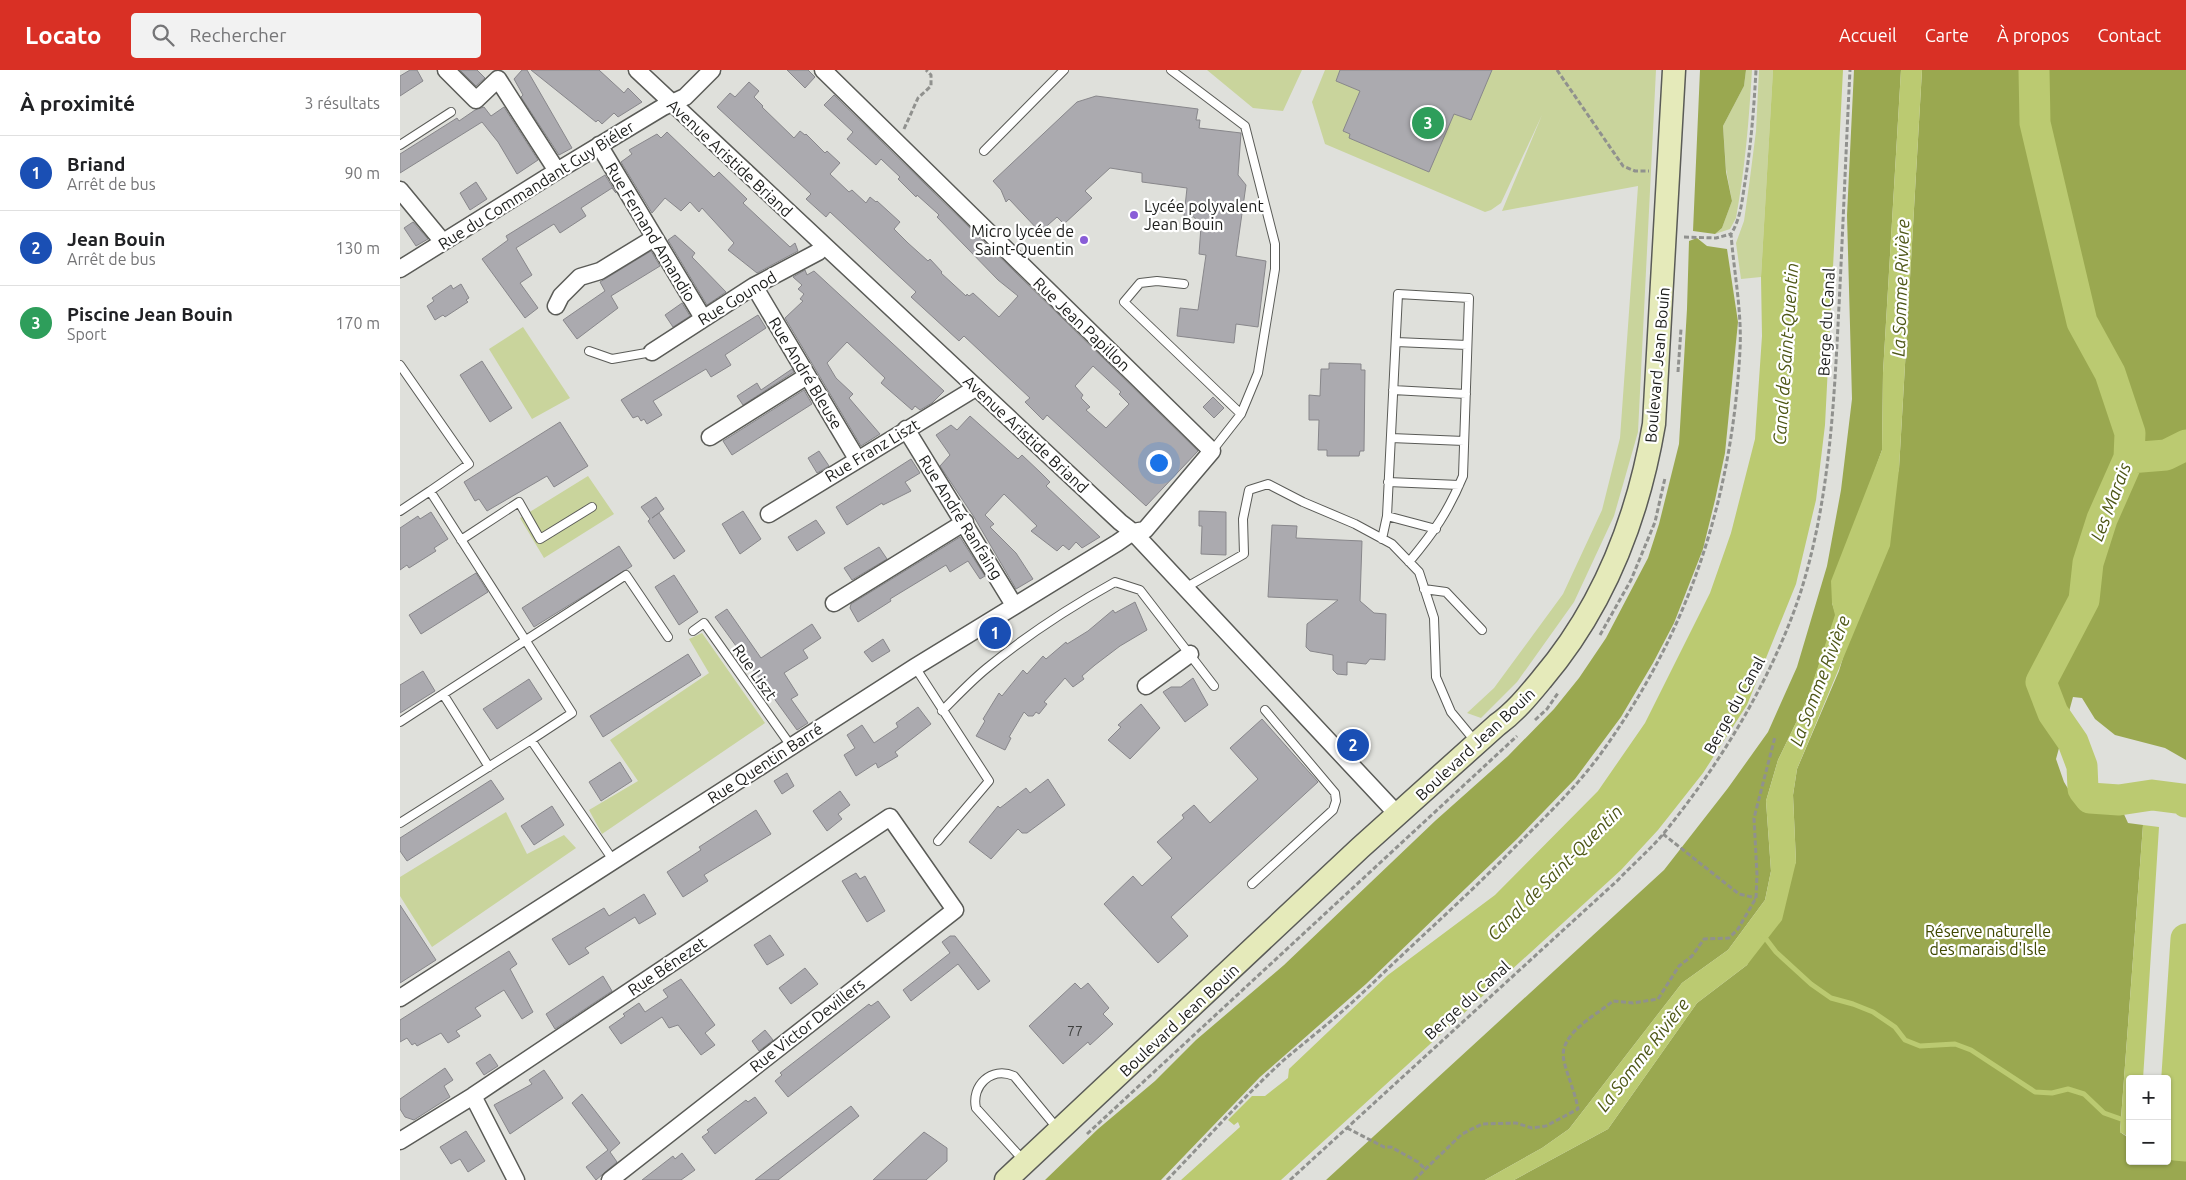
<!DOCTYPE html>
<html lang="fr">
<meta charset="utf-8">
<style>
:root{--surface:#fff;--page:#f2f2f2;--text:#202124;--muted:#757577;--line:#e0e0e0;--accent:#d93025}
body{margin:0;font-family:Ubuntu,sans-serif;background:var(--page);color:var(--text)}
.controls{position:absolute;right:15px;bottom:15px;display:grid;overflow:hidden;border-radius:5px;box-shadow:0 1px 4px #0004}
.controls button{width:45px;height:45px;display:grid;place-items:center;padding:0;border:0;border-bottom:1px solid var(--line);background:var(--surface);color:var(--text);font:25px sans-serif}
.you{position:absolute;left:758px;top:392px;width:18px;height:18px;margin:-12px;border:4px solid #fff;border-radius:50%;background:#1a73e8;box-shadow:0 0 0 8px #1a73e833}
.badge{display:grid;place-items:center;width:32px;height:32px;border-radius:50%;background:var(--accent);color:#fff;font-size:16px;font-weight:700}
.pin{position:absolute;translate:-50% -50%;border:2px solid #fff;box-shadow:0 1px 5px #0006}
.list{margin:0;padding:0;list-style:none}
h2{display:flex;justify-content:space-between;align-items:center;height:65px;margin:0;padding:0 20px;font-size:21px}
h2 small{font-size:16px;font-weight:400;color:var(--muted)}
.list li{display:grid;grid-template-columns:32px 1fr auto;gap:15px;align-items:center;box-sizing:border-box;height:75px;padding:0 20px;border-top:1px solid var(--line)}
.list b{display:block;font-size:19px;white-space:nowrap}
.list p{margin:0;font-size:16px;white-space:nowrap;color:var(--muted)}
.list em{font-size:16px;font-style:normal;color:var(--muted)}
.icon{flex:none;width:28px;height:28px;fill:none;stroke:currentColor;stroke-width:2;stroke-linecap:round;stroke-linejoin:round}
.map{position:relative;flex:none;width:1786px;height:1110px;overflow:hidden}
header{display:flex;align-items:center;gap:30px;box-sizing:border-box;height:70px;padding:0 25px;background:var(--accent);color:#fff}
header strong{font-size:24px}
nav{display:flex;gap:28px;margin-inline-start:auto;font-size:18px}
.search{width:350px;height:45px;background:var(--page);display:flex;align-items:center;gap:12px;box-sizing:border-box;padding:0 18px;border-radius:5px;color:var(--muted);font-size:19px}
main{display:flex}
aside{flex:1;background:var(--surface)}
.map>svg:first-child{display:block}
</style>
<header>
<strong>Locato</strong>
<div class="search"><svg class="icon" aria-label="search" viewBox="0 0 24 24"><circle cx="10" cy="10" r="6"/><path d="M15 15l6 6"/></svg>Rechercher</div>
<nav><a>Accueil</a><a>Carte</a><a>À propos</a><a>Contact</a></nav>
</header>
<main>
<aside>
<h2>À proximité<small>3 résultats</small></h2>
<ul class="list">
<li><span class="badge" style="background:#1a4fb4">1</span><div><b>Briand</b><p>Arrêt de bus</p></div><em>90 m</em></li>
<li><span class="badge" style="background:#1a4fb4">2</span><div><b>Jean Bouin</b><p>Arrêt de bus</p></div><em>130 m</em></li>
<li><span class="badge" style="background:#2e9e5b">3</span><div><b>Piscine Jean Bouin</b><p>Sport</p></div><em>170 m</em></li>
</ul>
</aside>
<div class="map">
<svg width="1786" height="1110" viewBox="0 0 1786 1110">
<rect width="100%" height="100%" fill="#dfe0db"/>
<!-- green -->
<path fill="#c9d49c" d="M807,0H902L883,41L853,38Z
M925,0H1256L1238,362L1214,446L1174,532L1117,612L1081,648L1067,643L1094,618L1163,524L1202,440L1220,368L1238,116L1102,141L1142,45L1101,133L1091,140L1085,142L925,74L912,32Z
M1346,0H1352C1349,50 1345,99 1336,148L1330,159L1315,164L1322,158L1332,131L1326,99L1323,56L1344,16Z
M1359,0H1373L1361,207L1341,209L1336,173L1344,151L1350,108L1356,61Z
M123,257L170,328L132,349L89,279Z
M188,406L214,444L144,488L120,448Z
M302,563L365,653L202,764L189,740L238,711L210,670L309,603L289,569Z
M106,742L127,784L164,765L176,778L32,877L0,826V807Z"/>
<!-- forest -->
<path fill="#9aa850" d="M1300,0H1346L1344,16L1323,56L1326,102L1332,131L1322,158L1315,164L1293,161Z
M1454,0H1501L1483,303L1482,380L1467,422L1432,533L1436,545L1407,630L1378,690L1366,731L1371,801L1365,830L1328,880L1282,913L1169,1059L1142,1078L1085,1110H926L1264,800L1328,718L1368,662L1397,597L1427,496L1441,420L1452,329L1447,145Z
M1522,0H1786V690L1765,678L1715,665L1695,649L1682,628L1673,627L1656,689L1664,712L1676,732L1697,739L1723,742L1728,753L1743,755L1720,1062L1730,1069V1091H1767V1083L1786,1088V1110H1114L1208,1059L1297,933L1347,895L1396,792L1393,725L1397,699L1439,601L1499,399Z
M1297,168L1307,176L1327,179L1338,252L1325,383L1315,430L1303,479L1274,553L1253,593L1221,647L1175,709L1117,769L966,914L860,1007L761,1110H645L698,1059L755,1011L796,970L884,895L1035,751L1108,686L1154,639L1179,608L1206,568L1248,488L1259,454L1279,374L1287,239L1289,171Z"/>
<!-- water -->
<path fill="#bbca71" d="M1373,0H1443L1425,355L1416,430L1396,514L1347,635L1303,703L1258,760L1221,800L881,1110H781L840,1057L838,1052L834,1055L828,1050L852,1026H865L888,1008L889,999L988,905L1095,825L1198,721L1245,653L1310,523L1331,463L1355,369L1362,266L1361,207Z
M1501,0H1522L1499,399L1490,476L1397,699L1393,725L1396,792L1382,850L1347,895L1297,933L1208,1059L1114,1110H1085L1142,1078L1169,1059L1282,913L1328,880L1365,830L1371,801L1366,731L1378,690L1407,630L1435,545L1432,533L1431,511L1482,380L1483,303Z
M1743,755L1759,757L1743,1009H1730V1068L1720,1062Z
M1767,1063L1786,1066V1088L1767,1083Z"/>
<g fill="none" stroke-linecap="round" stroke-linejoin="round">
<!-- stream -->
<path stroke="#bbca71" stroke-width="5" d="M1363,865L1376,882L1411,914L1431,928L1453,934L1473,942L1495,957L1505,970L1520,976L1555,974L1571,980L1635,1022L1652,1023L1668,1019L1684,1024L1704,1043L1721,1049L1730,1048
M1767,1049L1774,1050"/>
<!-- river -->
<path stroke="#bbca71" stroke-width="31" d="M1634,0L1635,53L1682,252L1710,303L1730,363L1729,388L1702,449L1688,493L1684,530L1641,612L1653,643L1673,672L1682,696L1683,719L1690,728L1719,730L1752,725L1783,729L1786,732
M1729,388L1766,385L1786,375
M1786,869L1774,1050L1775,1075L1786,1076"/>
</g>
<!-- building -->
<path fill="#abaaaf" stroke="#88878b" fill-rule="evenodd" d="M10,0H17L23,11L0,26V6Z
M60,0H77L85,8L76,16Z
M122,0H127L172,78L159,85L121,27L123,25L114,9Z
M131,0H199L224,23L228,18L242,32L218,47L214,43L202,54L198,50L196,52Z
M387,0H408L415,7L405,18Z
M940,0H1092L1071,50L1054,44L1029,102L949,68L950,64L943,61L960,21L936,11Z
M349,12L359,21L354,27L363,36L362,37L394,68L400,61L405,65L406,64L425,83L427,81L440,93L430,104L449,122L452,120L466,133L470,127L476,132L477,131L500,152L494,159L508,173L528,191L530,189L542,202L541,203L566,226L567,224L569,226L573,223L599,247L618,226L598,210L537,147L539,145L537,143L517,125L516,127L498,109L500,107L481,89L476,95L447,69L453,62L424,35L434,25L798,381L746,436L647,345L643,350L625,332L630,328L564,266L559,271L511,227L516,222L430,142L426,147L406,129L411,124L317,37L330,23L335,27ZM693,296L721,322L719,324L729,334L706,358L686,340L690,337L681,328L683,325L675,316Z
M696,26L798,39L796,50H800L799,58L841,63L838,105L846,115L836,186L866,191L858,257L836,254L834,273L777,266L780,238L798,240L806,185L799,184L801,156L794,147L784,146L787,118L742,112V103L710,98L685,121L692,128L664,154L657,147L640,162L609,129L606,132L601,120L593,111L677,32Z
M84,37L91,46L104,37L138,90L117,104L98,72L82,52L0,103V84L57,48L59,51L75,40Z
M267,62L314,107L319,102L347,129L343,133L390,177L395,173L398,181L357,203L328,180L334,173L302,138L299,142L290,132L281,141L265,128L252,143L221,92L232,84L229,80L257,64L261,68Z
M205,105L216,123L212,118L181,138L186,146L160,163L154,154L116,178L132,205L120,213L138,238L125,248L82,189L108,170L106,166Z
M76,112L87,129L70,140L60,123Z
M13,152L28,169L16,176L4,158Z
M275,165L295,183L292,187L326,222L307,235L268,170Z
M251,181L260,196L211,226L218,238L177,269L163,250L205,221L200,212Z
M405,200L407,205L414,201L544,321L532,333L520,340L515,336L512,340L481,313L485,308L447,272L427,293L436,308L453,324L449,328L480,364L461,376L385,248L403,231L400,229L404,224L398,219L402,215L393,207Z
M61,214L69,228L66,230L68,232L45,247L43,245L35,250L27,236L34,231L32,228L51,215L53,219Z
M282,233L290,246L273,257L265,245Z
M358,245L366,258L325,285L331,295L311,307L306,299L253,331L262,345L247,354L244,349L241,351L238,346L233,348L221,330Z
M82,291L112,338L90,352L60,305Z
M929,293L961,294V300H965L964,381H960L959,386H927V380H918L919,350H909V325L920,326L921,299H929Z
M392,299L394,302L343,335L337,326L357,313L361,320Z
M404,320L412,334L332,385L323,371Z
M813,327L824,338L814,348L803,337Z
M570,346L618,389L622,385L641,403L650,412L646,416L700,467L682,478L676,472L669,480L663,475L657,481L631,461L637,456L604,424L585,445L594,454L590,457L616,483L633,509L616,519L574,447L540,396L550,385L536,365L551,355L557,360Z
M160,352L188,396L154,417L147,406L87,441L79,429L75,431L64,412Z
M419,381L429,396L417,403L408,388Z
M511,389L520,403L505,412L511,421L483,435L482,433L447,455L436,437Z
M256,427L264,439L252,448L259,443L285,481L274,489L248,451L250,449L241,437Z
M343,441L361,469L340,484L322,454Z
M799,441L826,442V485L801,484L802,456H799Z
M31,442L48,469L34,478L36,481L9,498L7,495L0,500V458L18,446L20,449Z
M416,450L425,463L397,481L388,467Z
M872,455L897,456L896,468L962,471L960,531L974,543L986,544L985,590L970,589L966,594L947,592V605L937,604L933,600V585L910,581L906,577L907,554L938,530L868,527Z
M560,467L585,506L580,509L568,491L550,502L546,495L490,529L491,531L458,552L450,538L451,534Z
M219,476L232,496L134,557L122,538Z
M479,477L487,489L452,510L444,498Z
M76,503L88,522L21,564L9,545Z
M274,505L298,542L279,555L255,517Z
M735,532L747,560L720,576L695,595L682,606L684,609L673,617L665,608L644,632L647,634L639,644L636,642L633,646H628L624,642L609,667L611,668L605,680L576,666L585,651L583,649L599,623L602,626L623,600L627,604L643,586L646,589L666,572L667,574L688,561L713,540L715,543Z
M327,539L361,588L412,554L421,568L403,580L408,588L384,603L398,625L391,629L408,653L397,660L315,547Z
M483,569L490,581L472,592L464,582Z
M288,584L301,605L203,667L190,646Z
M23,601L35,621L0,643V615Z
M793,608L808,635L785,652L763,622L771,617H781Z
M129,609L142,629L97,659L83,639Z
M741,634L760,658L730,689L708,670L721,657L718,655Z
M518,637L531,654L495,682L498,686L478,698L476,693L456,706L444,685L455,678L447,665L462,655L474,673L498,657L496,653Z
M862,649L918,712L771,847L788,866L758,893L704,834L733,806L742,816L772,788L757,772L784,748L782,745L794,735L810,753L858,709L830,678Z
M220,692L232,711L201,731L189,712Z
M387,703L394,716L382,724L374,711Z
M648,709L665,735L627,763H622L618,759L591,789L569,772L598,736L600,738L626,718L630,723Z
M91,710L104,729L7,791L0,781V768Z
M440,721L450,735L438,744L442,749L427,761L413,741Z
M152,736L164,755L134,775L121,756Z
M356,740L371,764L304,805L308,811L283,827L267,802L301,780L299,777Z
M456,803L460,809L465,806L485,841L467,852L442,811Z
M244,824L256,844L239,854L235,847L185,878L189,883L169,895L152,869L204,838L209,846Z
M0,835L36,890L0,913Z
M370,865L384,885L367,895L354,875Z
M550,866H555L590,911L578,920L558,894L511,931L503,920L550,883L542,872Z
M109,881L117,894L110,899L133,942L122,949L104,920L75,938L81,946L56,961L60,966L48,973L41,963L17,976L15,973L12,975L7,968L0,972V950Z
M405,898L418,914L391,934L379,918Z
M203,906L212,921L155,959L146,944Z
M281,909L315,955L305,963L315,975L301,985L278,955L269,958L262,947L221,974L209,957L225,946L223,944L239,933L245,942L268,927L263,920Z
M675,913L681,919L688,913L709,938L703,944L713,954L690,975L688,972L663,994L629,956Z
M478,931L490,947L388,1027L375,1011L382,1005L380,1003L469,934L471,936Z
M365,960L373,970L359,981L352,971Z
M90,984L98,996L84,1005L76,993Z
M45,998L53,1010L44,1016L50,1027L14,1050L5,1047L0,1039V1029Z
M144,1000L163,1028L110,1064L94,1035L132,1014L129,1010Z
M182,1024L220,1073L210,1082L217,1092L196,1110L186,1097L208,1080L172,1033Z
M355,1027L367,1043L315,1084L302,1067L309,1062L307,1060L346,1030L348,1032Z
M451,1036L459,1046L392,1099L378,1110H355Z
M66,1061L85,1091L68,1102L60,1089L51,1094L40,1077Z
M524,1062L547,1078V1091L526,1110H473Z
M282,1083L295,1100L281,1110H242L273,1086L275,1089Z"/>
<g fill="none" stroke-linecap="round" stroke-linejoin="round">
<defs>
<path id="lane" d="M771,0L845,56L875,174V199L858,303L841,344
M0,75L51,42
M584,81L664,0
M784,214L757,211L740,213L724,232L841,344L812,381
M996,272L1067,275
M189,281L212,289L252,282
M0,295L69,394L30,421L172,643L131,670L213,790
M993,320L1066,324
M991,368L1064,371
M988,412L1059,415
M0,441L30,421
M987,446L1036,459
M982,469L987,446L998,224L1069,228L1063,406C1048,442 1034,462 1009,492
M61,470L119,432L140,469L192,437
M785,518L844,484L843,449L849,420L868,414L903,432L955,454L992,474L1019,502L1034,548L1036,607L1051,642L1075,671
M1024,519L1046,522L1082,560
M293,561L304,553L391,676
M515,597L589,711L538,771
M43,624L89,697
M542,641C557,626 571,611 587,598C627,565 670,537 715,512L740,520L814,616
M0,652L226,505L268,567
M0,753L131,670
M852,814L933,740L936,731L935,723L865,640
M624,1091L576,1038C571,1016 591,996 614,1006L657,1058"/>
<path id="street" d="M46,0L76,30L98,9L157,101
M237,0L720,452L733,462L998,745
M199,75L303,248
M0,120L43,172
M0,199L157,101L263,37L285,27L312,0
M354,216L457,389
M156,236L161,226L180,207L200,201L254,168
M252,282L354,216L418,182L424,176
M506,359L614,535
M310,367L407,306
M369,444L569,322L575,316
M434,533L565,452
M746,616L790,584
M0,928L515,597L717,473L733,462L745,460L812,381L423,0
M73,1026L116,1110
M0,1071L73,1026L490,747L555,840L210,1110"/>
<path id="secondary" d="M606,1110L960,778L1097,655C1115,642 1128,626 1142,609C1204,536 1238,448 1254,354L1274,0"/>
</defs>
<!-- lane casing -->
<use href="#lane" stroke="#5a5b57" stroke-width="10"/>
<!-- street casing -->
<use href="#street" stroke="#5a5b57" stroke-width="19"/>
<!-- secondary casing -->
<use href="#secondary" stroke="#5a5b57" stroke-width="25"/>
<!-- path -->
<path stroke="#90918e" stroke-width="3" stroke-dasharray="5 2.5" stroke-linecap="butt" d="M1157,0L1223,96L1235,101H1249
M504,59L518,28L531,16V5L526,0
M1284,167L1316,168L1331,164
M1278,302L1281,259
M1200,565L1231,510L1255,452L1265,408
M1135,650L1147,639L1158,623
M1263,764L1339,824L1356,828
M947,1058L984,1077H991L1018,1092L1024,1098
M687,1064L1117,666
M767,1110C806,1070 843,1027 885,989C905,972 927,955 947,937C965,921 981,905 998,889C1036,853 1075,818 1112,780C1143,749 1176,718 1202,682C1289,561 1332,429 1340,280C1342,241 1334,203 1331,164C1341,148 1342,130 1345,112C1351,75 1354,38 1356,0
M890,1110L1218,810C1233,794 1250,780 1264,763C1321,693 1373,607 1401,521C1430,428 1434,332 1439,236C1443,157 1446,79 1450,0
M1014,1110L1062,1064L1082,1054L1116,1053L1132,1058L1146,1056L1178,1039C1175,1022 1168,1008 1164,991C1157,964 1197,945 1213,931L1233,933L1258,929L1279,896L1292,886L1304,869L1329,868L1338,859L1356,828L1357,805L1354,748L1375,667"/>
<!-- lane -->
<use href="#lane" stroke="#fff" stroke-width="8"/>
<!-- street -->
<use href="#street" stroke="#fff" stroke-width="16"/>
<!-- secondary -->
<use href="#secondary" stroke="#e5eaba" stroke-width="22"/>
</g>
<!-- markers -->
<g fill="#895dd7" stroke="#fff" stroke-width="2">
<circle cx="734" cy="145" r="5"/>
<circle cx="684" cy="170" r="5"/>
</g>
<g text-anchor="middle" stroke-width="4.5" stroke-linejoin="round" paint-order="stroke">
<!-- number labels -->
<g font-size="14" fill="#3f403f">
<text x="675" y="966">77</text>
</g>
<!-- street labels -->
<g font-size="16" fill="#1b1c1a" stroke="#fff">
<text transform="translate(330 88) rotate(43)" y="6">Avenue Aristide Briand</text>
<text transform="translate(136 115) rotate(-32)" y="6">Rue du Commandant Guy Biéler</text>
<text transform="translate(251 162) rotate(59)" y="6">Rue Fernand Amandio</text>
<text transform="translate(337 228) rotate(-31)" y="6">Rue Gounod</text>
<text transform="translate(1426 252) rotate(-87)" y="6">Berge du Canal</text>
<text transform="translate(682 254) rotate(44)" y="6">Rue Jean Papillon</text>
<text transform="translate(1257 295) rotate(-85)" y="6">Boulevard Jean Bouin</text>
<text transform="translate(406 303) rotate(59)" y="6">Rue André Bleuse</text>
<text transform="translate(626 364) rotate(43)" y="6">Avenue Aristide Briand</text>
<text transform="translate(472 380) rotate(-31)" y="6">Rue Franz Liszt</text>
<text transform="translate(561 447) rotate(58)" y="6">Rue André Ranfaing</text>
<text transform="translate(355 602) rotate(55)" y="6">Rue Liszt</text>
<text transform="translate(1334 635) rotate(-61)" y="6">Berge du Canal</text>
<text transform="translate(1075 674) rotate(-43)" y="6">Boulevard Jean Bouin</text>
<text transform="translate(365 693) rotate(-33)" y="6">Rue Quentin Barré</text>
<text transform="translate(267 896) rotate(-34)" y="6">Rue Bénezet</text>
<text transform="translate(1067 930) rotate(-42)" y="6">Berge du Canal</text>
<text transform="translate(779 950) rotate(-43)" y="6">Boulevard Jean Bouin</text>
<text transform="translate(407 955) rotate(-38)" y="6">Rue Victor Devillers</text>
</g>
<!-- poi labels -->
<g font-size="16" fill="#1b1c1a" stroke="#fff" text-anchor="start">
<text x="744" y="142">Lycée polyvalent<tspan x="744" dy="18">Jean Bouin</tspan></text>
<text x="674" y="167" text-anchor="end">Micro lycée de<tspan x="674" dy="18">Saint-Quentin</tspan></text>
</g>
<!-- park labels -->
<g font-size="16" fill="#3f4801" stroke="#fff">
<text x="1588" y="867">Réserve naturelle<tspan x="1588" dy="18">des marais d'Isle</tspan></text>
</g>
<!-- water labels -->
<g font-size="18" font-style="italic" fill="#4e5717" stroke="#fff">
<text transform="translate(1501 218) rotate(-88)" y="6">La Somme Rivière</text>
<text transform="translate(1386 284) rotate(-86)" y="6">Canal de Saint-Quentin</text>
<text transform="translate(1711 432) rotate(-69)" y="6">Les Marais</text>
<text transform="translate(1420 611) rotate(-69)" y="6">La Somme Rivière</text>
<text transform="translate(1155 803) rotate(-45)" y="6">Canal de Saint-Quentin</text>
<text transform="translate(1243 985) rotate(-52)" y="6">La Somme Rivière</text>
</g>
</g>
</svg>
<div class="controls">
<button>+</button>
<button>−</button>
</div>
<div class="you"></div>
<div class="pin badge" style="left:595px;top:563px;background:#1a4fb4">1</div>
<div class="pin badge" style="left:953px;top:675px;background:#1a4fb4">2</div>
<div class="pin badge" style="left:1028px;top:53px;background:#2e9e5b">3</div>
</div>
</main>
